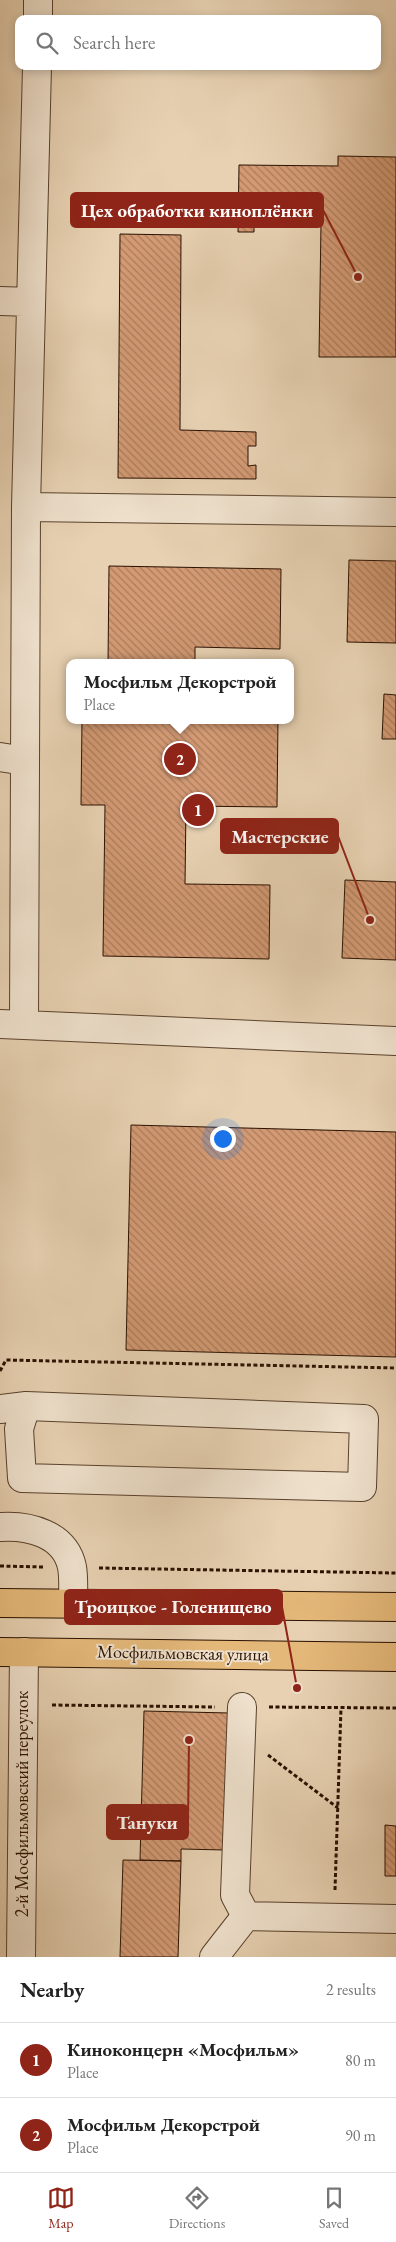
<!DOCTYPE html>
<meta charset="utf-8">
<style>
:root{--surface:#fff;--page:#f6f6f6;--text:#222;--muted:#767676;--line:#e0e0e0;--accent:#8f2418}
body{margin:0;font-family:"EB Garamond",serif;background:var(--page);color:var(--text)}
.you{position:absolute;left:222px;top:1138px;width:18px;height:18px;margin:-12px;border:4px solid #fff;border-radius:50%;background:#1a73e8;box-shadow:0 0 0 8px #1a73e833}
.badge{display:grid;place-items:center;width:32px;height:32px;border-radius:50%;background:var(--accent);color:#fff;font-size:16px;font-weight:700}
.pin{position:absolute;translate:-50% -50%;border:2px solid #fff;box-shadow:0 1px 5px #0006}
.popup{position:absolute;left:66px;top:659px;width:228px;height:65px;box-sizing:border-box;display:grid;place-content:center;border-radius:10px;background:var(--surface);filter:drop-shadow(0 1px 4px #0005);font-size:16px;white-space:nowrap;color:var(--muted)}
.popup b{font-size:19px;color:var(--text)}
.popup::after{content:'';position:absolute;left:50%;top:100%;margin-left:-10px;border:10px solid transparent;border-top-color:var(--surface)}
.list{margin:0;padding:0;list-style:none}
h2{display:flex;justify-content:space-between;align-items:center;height:65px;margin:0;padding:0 20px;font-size:21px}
h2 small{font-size:16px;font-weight:400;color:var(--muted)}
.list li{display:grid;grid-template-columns:32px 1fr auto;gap:15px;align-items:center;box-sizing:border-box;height:75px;padding:0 20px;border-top:1px solid var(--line)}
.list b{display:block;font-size:19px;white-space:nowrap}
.list p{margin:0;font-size:16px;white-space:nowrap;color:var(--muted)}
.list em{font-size:16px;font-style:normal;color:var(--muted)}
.icon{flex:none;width:28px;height:28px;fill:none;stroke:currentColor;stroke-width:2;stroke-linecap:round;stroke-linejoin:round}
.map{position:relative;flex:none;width:396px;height:1957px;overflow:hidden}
.search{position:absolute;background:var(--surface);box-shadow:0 2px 8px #0003;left:15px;right:15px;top:15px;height:55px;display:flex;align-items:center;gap:12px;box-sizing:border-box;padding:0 18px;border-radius:10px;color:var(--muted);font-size:19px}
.sheet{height:215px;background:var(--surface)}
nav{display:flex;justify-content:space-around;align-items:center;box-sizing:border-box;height:70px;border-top:1px solid var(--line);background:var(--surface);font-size:14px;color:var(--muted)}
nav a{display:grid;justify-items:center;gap:2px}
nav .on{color:var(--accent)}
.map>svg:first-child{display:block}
</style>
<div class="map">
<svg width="396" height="1957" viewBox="0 0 396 1957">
<defs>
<pattern id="building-back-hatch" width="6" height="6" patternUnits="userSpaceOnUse" patternTransform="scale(1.25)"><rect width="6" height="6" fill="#d39a74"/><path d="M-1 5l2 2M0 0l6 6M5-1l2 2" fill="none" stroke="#ab7c5d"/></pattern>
</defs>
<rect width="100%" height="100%" fill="#e7d1b2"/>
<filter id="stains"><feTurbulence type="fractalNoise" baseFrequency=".004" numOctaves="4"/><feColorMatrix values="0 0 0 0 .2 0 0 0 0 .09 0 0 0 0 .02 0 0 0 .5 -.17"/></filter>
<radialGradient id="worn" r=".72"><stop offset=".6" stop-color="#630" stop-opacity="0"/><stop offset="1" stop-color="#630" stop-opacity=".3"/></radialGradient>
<!-- building -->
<path fill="url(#building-back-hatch)" stroke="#2a1100" d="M338,156L396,157V357H319L321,223L254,222V232H238L239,165L338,166Z
M120,234L181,235L180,430L256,432V446H248V466L256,465V479L118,478Z
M349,560L396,561V643L347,642Z
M109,566L281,569L280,649L195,647V663H108Z
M384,694L396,695V739H382Z
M82,720H278L277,807L186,806L185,884L270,885L269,959L103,956L105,805H81Z
M345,880L396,882V960L342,958Z
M131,1125L396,1132V1357L126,1350Z
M144,1711L229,1713L225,1850L181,1849V1861L140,1860Z
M385,1825L396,1826V1876H385Z
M123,1860L181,1861L178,1957H120Z"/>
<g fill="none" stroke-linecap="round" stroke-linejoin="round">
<defs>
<path id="minor" d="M38,19V0
M0,301L31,302
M26,507L396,512
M0,757L25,761
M0,1024L396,1041
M24,1024L26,507L37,66
M26,1406L364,1419L362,1487L22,1478L19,1429Z
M0,1409L26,1406
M0,1527C29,1525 65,1534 72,1567C74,1578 73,1592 73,1603
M242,1707L235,1895L246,1916
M21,1957L24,1652
M214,1957L246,1916L396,1919"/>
<path id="major" d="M0,1603L396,1607
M0,1652L396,1657"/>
</defs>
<!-- minor casing -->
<use href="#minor" stroke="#59412c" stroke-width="30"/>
<!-- major casing -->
<use href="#major" stroke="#2a1100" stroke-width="30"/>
<!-- path -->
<path stroke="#2a1100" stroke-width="3" stroke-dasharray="4 2.5" stroke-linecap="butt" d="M0,1371L6,1360L396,1368
M0,1566L43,1567
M99,1568L396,1573
M52,1705L215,1707
M269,1707L396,1708
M268,1755L338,1808
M335,1890L341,1708"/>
<!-- minor -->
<use href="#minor" stroke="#efe1cd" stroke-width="28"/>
<!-- major -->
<use href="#major" stroke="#e4b879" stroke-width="28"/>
</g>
<g text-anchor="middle" stroke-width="4" stroke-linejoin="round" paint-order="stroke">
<!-- street labels -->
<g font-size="18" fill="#2a1100" stroke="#efe1cd">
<text transform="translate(183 1653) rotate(1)" y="6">Мосфильмовская улица</text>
<text transform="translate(22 1804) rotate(-90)" y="6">2-й Мосфильмовский переулок</text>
</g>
</g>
<!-- callouts -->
<path fill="none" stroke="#8f2418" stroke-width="2" d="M358 277L323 210M370 920L338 836M297 1688L282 1607M189 1740L188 1822"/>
<g fill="#8f2418" stroke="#efe1cd" stroke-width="2">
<circle cx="358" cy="277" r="5"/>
<circle cx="370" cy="920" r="5"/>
<circle cx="297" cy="1688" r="5"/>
<circle cx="189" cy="1740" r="5"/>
</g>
<g fill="#8f2418" stroke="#8f2418" stroke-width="2">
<rect x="71" y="193" width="252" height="34" rx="5"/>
<rect x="221" y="819" width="117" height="34" rx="5"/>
<rect x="65" y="1590" width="217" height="34" rx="5"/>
<rect x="107" y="1805" width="81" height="34" rx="5"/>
</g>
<g font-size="19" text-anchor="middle" font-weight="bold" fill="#fff">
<text x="197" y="217">Цех обработки киноплёнки</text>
<text x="280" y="843">Мастерские</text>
<text x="173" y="1613">Троицкое - Голенищево</text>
<text x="147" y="1829">Тануки</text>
</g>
<rect width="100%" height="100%" filter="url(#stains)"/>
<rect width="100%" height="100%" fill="url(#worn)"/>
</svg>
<div class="you"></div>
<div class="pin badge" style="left:198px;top:810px">1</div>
<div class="pin badge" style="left:180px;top:759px">2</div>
<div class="popup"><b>Мосфильм Декорстрой</b>Place</div>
<div class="search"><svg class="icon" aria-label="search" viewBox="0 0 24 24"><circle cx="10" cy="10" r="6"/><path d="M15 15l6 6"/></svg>Search here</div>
</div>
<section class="sheet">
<h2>Nearby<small>2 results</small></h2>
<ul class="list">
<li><span class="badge">1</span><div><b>Киноконцерн «Мосфильм»</b><p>Place</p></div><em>80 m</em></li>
<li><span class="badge">2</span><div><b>Мосфильм Декорстрой</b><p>Place</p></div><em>90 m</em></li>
</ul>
</section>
<nav>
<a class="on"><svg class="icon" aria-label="map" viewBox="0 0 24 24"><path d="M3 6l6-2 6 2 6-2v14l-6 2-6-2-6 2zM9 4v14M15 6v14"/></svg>Map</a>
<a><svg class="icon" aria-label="directions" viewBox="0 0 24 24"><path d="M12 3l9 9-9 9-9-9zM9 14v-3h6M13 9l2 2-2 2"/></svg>Directions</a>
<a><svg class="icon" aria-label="saved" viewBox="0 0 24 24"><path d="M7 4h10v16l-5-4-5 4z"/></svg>Saved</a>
</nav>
